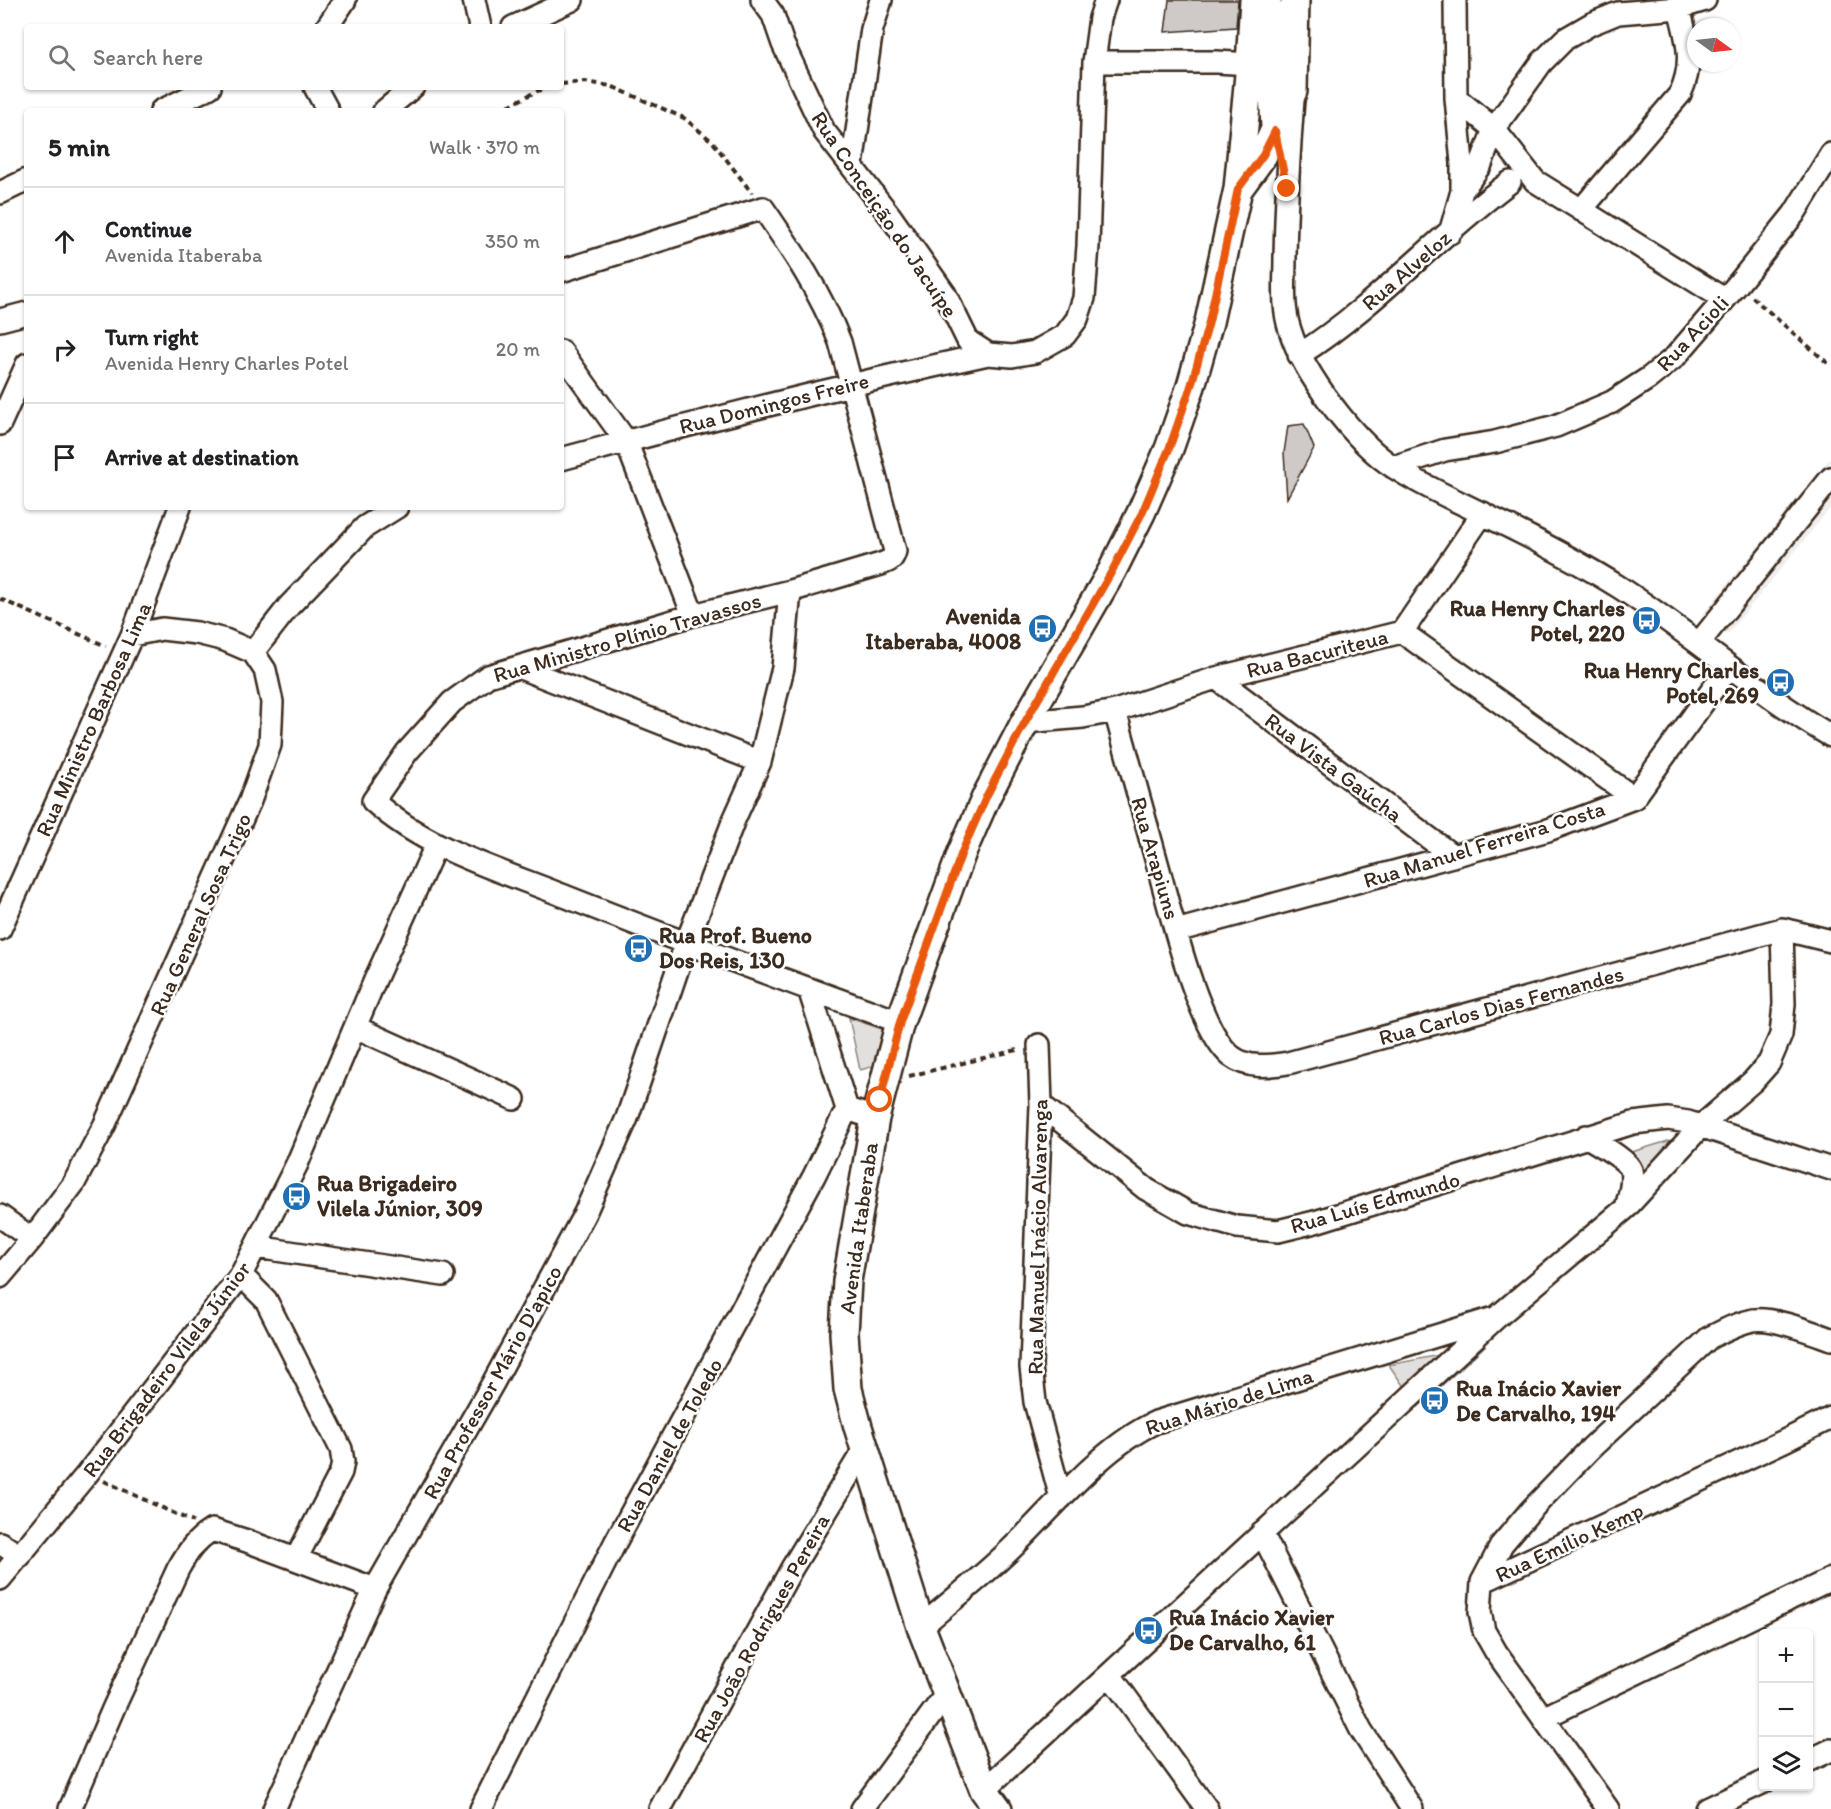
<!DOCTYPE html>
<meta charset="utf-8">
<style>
:root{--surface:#fff;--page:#f6f6f6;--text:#202124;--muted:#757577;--line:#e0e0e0}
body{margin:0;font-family:Itim,sans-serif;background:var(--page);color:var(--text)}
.controls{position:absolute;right:18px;bottom:18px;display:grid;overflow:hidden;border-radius:6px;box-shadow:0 2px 4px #0004}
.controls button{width:54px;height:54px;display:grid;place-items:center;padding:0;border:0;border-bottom:2px solid var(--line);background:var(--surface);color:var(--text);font:30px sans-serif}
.compass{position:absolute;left:1687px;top:18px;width:54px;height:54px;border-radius:50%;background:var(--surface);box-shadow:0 2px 4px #0004;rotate:105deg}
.stop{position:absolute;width:18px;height:18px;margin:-14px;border:4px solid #ea580c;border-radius:50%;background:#fff}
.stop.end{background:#ea580c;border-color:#fff;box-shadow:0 2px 6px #0008}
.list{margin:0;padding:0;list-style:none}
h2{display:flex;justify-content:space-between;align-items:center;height:78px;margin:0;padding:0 24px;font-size:26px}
h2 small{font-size:20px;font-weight:400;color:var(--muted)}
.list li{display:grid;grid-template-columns:39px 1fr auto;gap:18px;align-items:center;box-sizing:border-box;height:108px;padding:0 24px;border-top:2px solid var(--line)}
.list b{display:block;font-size:22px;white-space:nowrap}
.list p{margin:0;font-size:20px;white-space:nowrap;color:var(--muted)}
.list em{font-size:20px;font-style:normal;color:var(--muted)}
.icon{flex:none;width:33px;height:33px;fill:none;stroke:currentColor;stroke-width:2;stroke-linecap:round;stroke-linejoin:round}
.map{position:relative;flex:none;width:1831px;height:1809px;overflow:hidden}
.search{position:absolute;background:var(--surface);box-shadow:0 2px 4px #0004;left:24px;top:24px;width:540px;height:66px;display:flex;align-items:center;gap:15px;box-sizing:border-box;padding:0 21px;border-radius:6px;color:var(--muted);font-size:22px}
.panel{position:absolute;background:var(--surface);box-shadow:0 2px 4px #0004;left:24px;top:108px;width:540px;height:402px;border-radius:6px}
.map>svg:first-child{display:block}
</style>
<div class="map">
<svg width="1831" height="1809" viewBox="0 0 1831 1809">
<rect width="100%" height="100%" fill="#fff"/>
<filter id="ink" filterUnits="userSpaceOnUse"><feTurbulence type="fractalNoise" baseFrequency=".0167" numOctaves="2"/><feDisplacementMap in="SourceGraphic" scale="12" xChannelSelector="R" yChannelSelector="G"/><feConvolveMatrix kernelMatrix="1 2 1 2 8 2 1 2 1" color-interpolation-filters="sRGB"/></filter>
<g filter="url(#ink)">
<!-- built -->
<path fill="#f1efee" d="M1831,457V507L1727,635L1702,615Z"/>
<!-- green -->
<path fill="#e2e0de" stroke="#8e857e" stroke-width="1.5" d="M849,1018L891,1032L882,1064L860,1070Z
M1675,1139L1640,1181L1625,1154Z
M1485,1346L1418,1407L1389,1365Z"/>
<!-- building -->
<path fill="#cfcac7" stroke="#3b2a1e" stroke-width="1.5" d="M1169,0H1238L1236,27L1165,32Z
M1304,424L1314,448L1287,498L1284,453L1288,426Z"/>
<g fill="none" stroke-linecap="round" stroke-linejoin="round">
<defs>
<path id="minor" d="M474,0L480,27
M762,0L773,15L783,44L824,131L891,217L945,294L968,341L988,354L1012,356L1035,352L1065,335L1077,319L1084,298L1088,246L1094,62L1100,18L1106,0
M1455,0L1456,98
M327,27L345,0
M513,27L572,0
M1094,62H1217L1250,64L1263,68
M315,87L328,111
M1293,100C1289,152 1286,204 1285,257C1285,281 1282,307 1290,330C1303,373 1356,444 1395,468C1423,486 1455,500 1485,515C1531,537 1576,560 1619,587C1692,634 1756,692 1831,736
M161,111L210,87
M384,111L413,87
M852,165L872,29L881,0
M1462,191L1481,164L1494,129L1542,62L1565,39L1591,24L1618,13L1679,8L1705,0
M0,193L27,180
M1581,210L1680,94C1695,62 1687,40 1679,8
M1450,233L1462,191V163L1456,98L1494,129L1535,181L1724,299
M561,271L763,208C794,253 820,291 840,342L895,551C893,560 889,561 881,564L790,591L693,615L488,676L452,702L407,752L373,801C427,850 500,870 567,897C678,941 789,982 900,1022
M0,320L27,313
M561,351L626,441L693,615
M1299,355C1376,306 1437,236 1510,182
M0,424L27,364
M561,459C703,420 845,385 988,354
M1393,467L1445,450L1495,442L1556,426L1612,402L1649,378L1675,357L1737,285L1794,214L1831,154
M1402,632L1483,513
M1699,643L1831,478
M253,652L289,606L365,527L397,507
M518,667L760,762
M1216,678L1453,856
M1115,711C1130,764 1144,817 1159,870C1171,914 1198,1029 1231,1056C1248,1069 1269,1066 1288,1063L1782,929L1831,941
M1025,722L1083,717L1115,711L1216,678L1402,632L1634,798
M0,929L132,635L180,507
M1176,931L1548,830L1634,798L1729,667
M809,989L847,1109
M355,1027L514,1099
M1039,1045L1041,1105L1031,1367L1035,1402L1061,1498
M1041,1105L1146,1189L1188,1213L1237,1227L1278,1231L1315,1222L1633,1123L1668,1119L1688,1122L1831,1169
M1586,1136C1596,1143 1627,1159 1631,1170C1634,1182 1629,1196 1626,1208
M0,1216L32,1239L74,1183L104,1126L250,801L270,745L272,702L265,670L253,652L225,640L197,633L162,629L132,635
M256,1247L443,1275
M241,1275L266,1300L341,1449L343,1462L341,1472L296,1559
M0,1277L32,1239
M1262,1533L1361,1730L1412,1809
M0,1543L20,1556
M0,1579L87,1474L241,1275L297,1164L375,980L436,845
M1482,1582L1784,1441L1831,1418
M921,1627C952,1600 986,1574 1015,1545C1057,1504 1102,1447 1156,1422L1491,1319
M1110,1675L1207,1809
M1543,1718L1831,1579
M1808,1761L1831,1750
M984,1790L1497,1317L1626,1208L1701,1126L1753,1081L1769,1063L1781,1035L1784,1004L1782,929
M70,1809L114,1707L178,1569C187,1553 195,1540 212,1530L247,1541L375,1589
M274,1809L375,1589L493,1383L585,1213L627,1118L686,944L733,822L760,762L783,668L790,591
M481,1809L615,1543L814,1176L847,1109L875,1118
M660,1809L792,1568L865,1448
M862,1809L947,1693
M1608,1809L1496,1652L1484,1631L1480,1612L1482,1582L1502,1544L1531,1510L1591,1448L1709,1338C1723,1331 1737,1323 1753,1320C1773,1317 1811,1332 1831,1339
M1707,1809L1764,1782"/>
<path id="major" d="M1268,6L1275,127
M1239,188L1263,155L1293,91L1295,0
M998,1809L984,1790L921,1627L858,1427L848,1389L844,1333L847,1281L875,1118L900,1022L962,852L987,795L1025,722L1112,571L1141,513L1169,449L1191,386L1209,322L1238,189L1250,64L1254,0"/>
</defs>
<!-- minor casing -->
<use href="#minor" stroke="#3b2a1e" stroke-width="26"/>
<!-- major casing -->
<use href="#major" stroke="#3b2a1e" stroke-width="32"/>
<!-- path -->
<path stroke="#3b2a1e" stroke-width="4" stroke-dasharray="6 4.5" stroke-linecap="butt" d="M561,84L585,82L611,86L684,118L713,142L752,193
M499,111L537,91L551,87
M1752,297L1831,366
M0,599L106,646
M909,1076L1021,1049
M104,1481L193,1522"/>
<!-- minor -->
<use href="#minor" stroke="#fff" stroke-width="21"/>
<!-- major -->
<use href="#major" stroke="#fff" stroke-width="27"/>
</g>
</g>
<g fill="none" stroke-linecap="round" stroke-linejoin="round" filter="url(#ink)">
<!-- route -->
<path stroke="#ea580c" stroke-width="8" d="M880,1100L900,1022L962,852L987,795L1025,722L1112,571L1142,513L1169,449L1191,386L1209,322L1238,189L1263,155L1275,131L1287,189"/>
</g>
<!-- icons -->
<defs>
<symbol id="bus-disc" viewBox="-11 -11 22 22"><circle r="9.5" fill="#1f6fb2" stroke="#fff"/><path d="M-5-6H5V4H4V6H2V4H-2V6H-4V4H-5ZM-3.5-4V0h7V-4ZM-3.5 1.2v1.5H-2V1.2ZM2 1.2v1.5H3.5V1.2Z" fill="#fff"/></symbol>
</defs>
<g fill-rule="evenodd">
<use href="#bus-disc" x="1630" y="604" width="33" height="33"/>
<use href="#bus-disc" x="1026" y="612" width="33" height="33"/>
<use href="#bus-disc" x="1764" y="666" width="33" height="33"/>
<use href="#bus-disc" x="622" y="932" width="33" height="33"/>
<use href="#bus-disc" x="280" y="1180" width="33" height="33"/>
<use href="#bus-disc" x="1418" y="1384" width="33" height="33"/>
<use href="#bus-disc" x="1132" y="1614" width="33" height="33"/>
</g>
<g text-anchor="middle" stroke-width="5" stroke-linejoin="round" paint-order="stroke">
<!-- street labels -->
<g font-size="22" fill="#3b2a1e" stroke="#fff">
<text transform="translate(885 214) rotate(56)" y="8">Rua Conceição do Jacuípe</text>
<text transform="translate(1406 270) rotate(-41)" y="8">Rua Alveloz</text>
<text transform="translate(1692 333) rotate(-47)" y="8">Rua Acioli</text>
<text transform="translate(774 403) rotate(-14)" y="8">Rua Domingos Freire</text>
<text transform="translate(627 637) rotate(-16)" y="8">Rua Ministro Plínio Travassos</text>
<text transform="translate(1317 653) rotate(-14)" y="8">Rua Bacuriteua</text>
<text transform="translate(93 719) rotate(-66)" y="8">Rua Ministro Barbosa Lima</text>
<text transform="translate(1334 767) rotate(37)" y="8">Rua Vista Gaúcha</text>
<text transform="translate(1484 844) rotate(-17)" y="8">Rua Manuel Ferreira Costa</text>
<text transform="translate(1156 858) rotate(74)" y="8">Rua Arapiuns</text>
<text transform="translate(200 914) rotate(-66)" y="8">Rua General Sosa Trigo</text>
<text transform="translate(1501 1005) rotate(-15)" y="8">Rua Carlos Dias Fernandes</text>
<text transform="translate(1375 1202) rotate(-16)" y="8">Rua Luís Edmundo</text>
<text transform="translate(858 1228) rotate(-82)" y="8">Avenida Itaberaba</text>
<text transform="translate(1037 1237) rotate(-89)" y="8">Rua Manuel Inácio Alvarenga</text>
<text transform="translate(166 1369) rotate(-53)" y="8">Rua Brigadeiro Vilela Júnior</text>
<text transform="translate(492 1382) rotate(-61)" y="8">Rua Professor Mário D'apico</text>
<text transform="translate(1229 1401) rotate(-18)" y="8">Rua Mário de Lima</text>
<text transform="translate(669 1445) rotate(-61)" y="8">Rua Daniel de Toledo</text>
<text transform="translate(1569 1542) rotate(-25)" y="8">Rua Emílio Kemp</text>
<text transform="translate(761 1628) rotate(-61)" y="8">Rua João Rodrigues Pereira</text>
</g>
<!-- poi labels -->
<g font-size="22" font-weight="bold" fill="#3b2a1e" stroke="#fff" text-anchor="start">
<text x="1625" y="616" text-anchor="end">Rua Henry Charles<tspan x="1625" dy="25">Potel, 220</tspan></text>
<text x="1021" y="624" text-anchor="end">Avenida<tspan x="1021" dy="25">Itaberaba, 4008</tspan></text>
<text x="1759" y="678" text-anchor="end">Rua Henry Charles<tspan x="1759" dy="25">Potel, 269</tspan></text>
<text x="659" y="943">Rua Prof. Bueno<tspan x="659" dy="25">Dos Reis, 130</tspan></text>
<text x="317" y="1191">Rua Brigadeiro<tspan x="317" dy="25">Vilela Júnior, 309</tspan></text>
<text x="1456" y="1396">Rua Inácio Xavier<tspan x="1456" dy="25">De Carvalho, 194</tspan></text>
<text x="1169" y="1625">Rua Inácio Xavier<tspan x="1169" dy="25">De Carvalho, 61</tspan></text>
</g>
</g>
</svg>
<div class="controls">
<button>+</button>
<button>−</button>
<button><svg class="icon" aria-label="layers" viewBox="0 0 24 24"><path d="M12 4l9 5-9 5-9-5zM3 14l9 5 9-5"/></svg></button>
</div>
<svg class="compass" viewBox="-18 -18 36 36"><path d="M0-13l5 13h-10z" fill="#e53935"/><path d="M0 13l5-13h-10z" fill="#757577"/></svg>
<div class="stop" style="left:880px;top:1100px"></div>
<div class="stop end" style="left:1287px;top:189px"></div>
<div class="search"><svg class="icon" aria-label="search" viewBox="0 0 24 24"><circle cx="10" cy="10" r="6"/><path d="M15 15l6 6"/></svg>Search here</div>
<section class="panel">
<h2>5 min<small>Walk · 370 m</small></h2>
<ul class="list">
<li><svg class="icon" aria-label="ahead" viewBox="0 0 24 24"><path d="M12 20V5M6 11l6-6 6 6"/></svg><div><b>Continue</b><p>Avenida Itaberaba</p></div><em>350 m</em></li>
<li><svg class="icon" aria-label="right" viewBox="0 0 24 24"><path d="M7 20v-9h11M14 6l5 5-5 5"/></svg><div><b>Turn right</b><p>Avenida Henry Charles Potel</p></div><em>20 m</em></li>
<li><svg class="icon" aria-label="arrive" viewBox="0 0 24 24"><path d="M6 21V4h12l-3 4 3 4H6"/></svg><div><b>Arrive at destination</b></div></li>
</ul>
</section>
</div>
